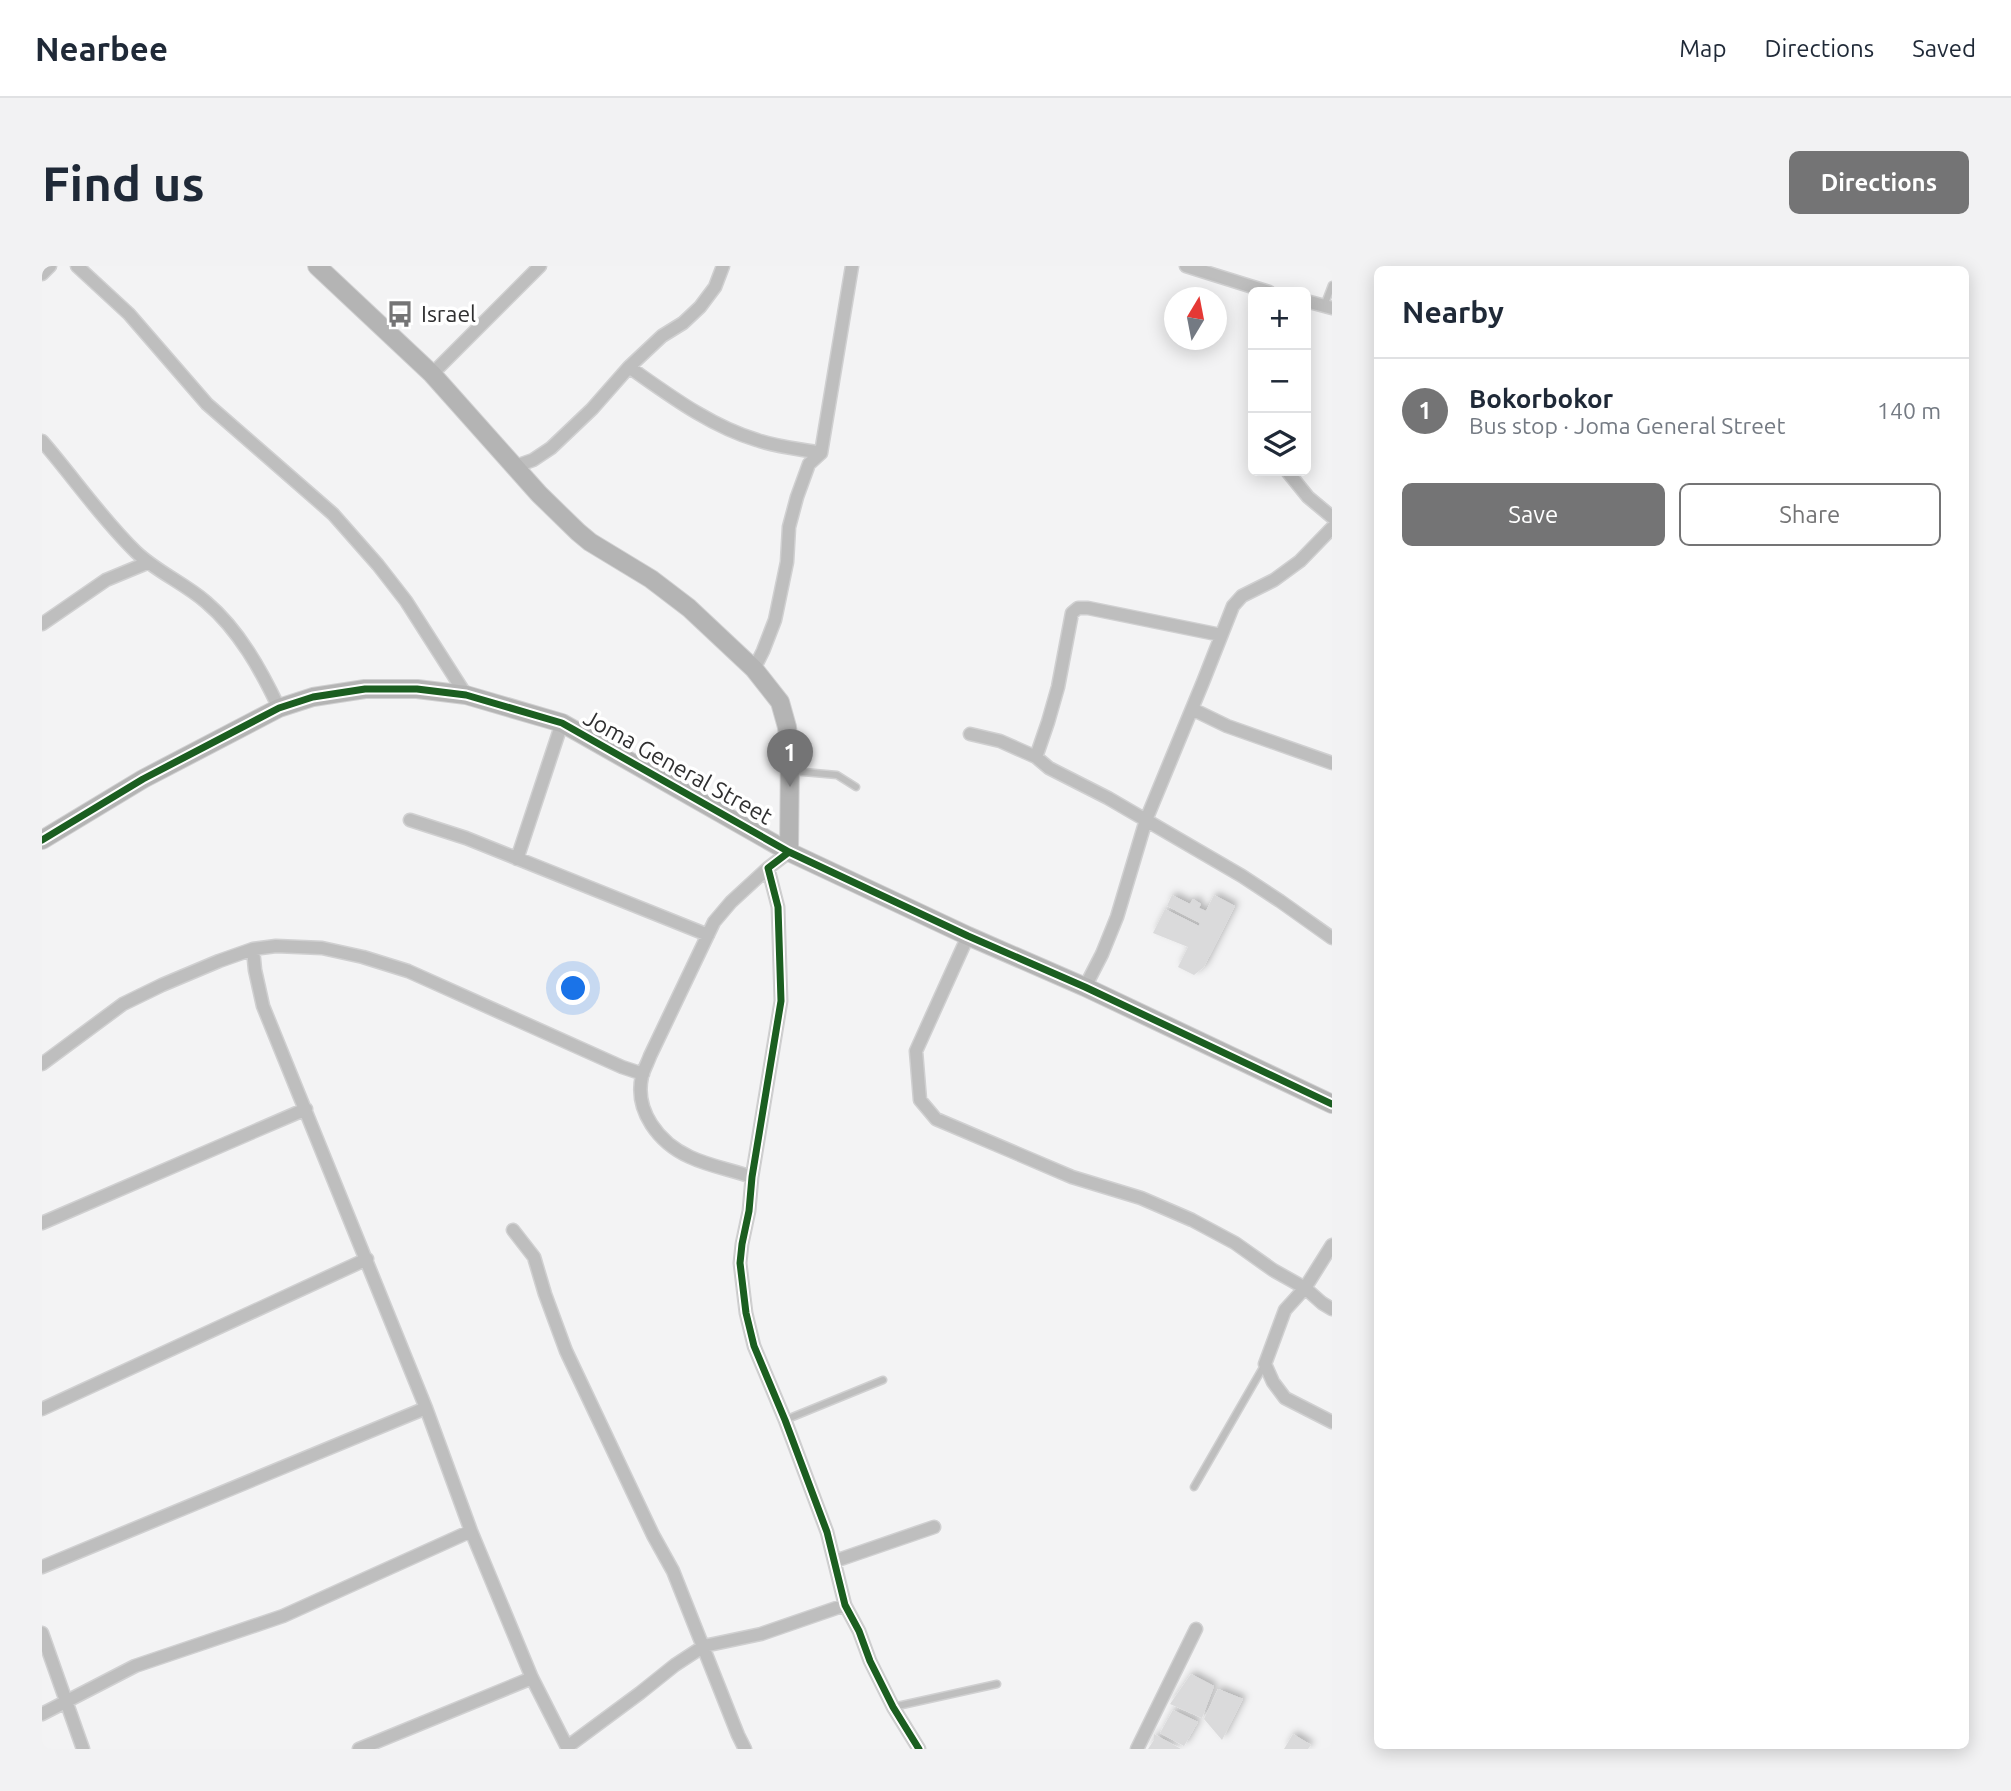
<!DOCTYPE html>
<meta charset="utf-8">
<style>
:root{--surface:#fff;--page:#f2f2f3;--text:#1f2937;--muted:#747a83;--line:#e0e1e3;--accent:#747475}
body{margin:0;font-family:Ubuntu,sans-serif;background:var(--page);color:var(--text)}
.controls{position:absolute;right:21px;top:21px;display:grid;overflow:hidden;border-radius:10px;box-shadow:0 4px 18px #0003}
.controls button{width:63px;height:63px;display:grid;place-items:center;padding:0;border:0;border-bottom:2px solid var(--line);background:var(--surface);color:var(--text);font:35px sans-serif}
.compass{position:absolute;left:1122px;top:21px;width:63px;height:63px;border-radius:50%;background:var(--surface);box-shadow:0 4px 18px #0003;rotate:10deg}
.you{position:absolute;left:532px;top:723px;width:24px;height:24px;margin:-18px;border:5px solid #fff;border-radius:50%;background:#1a73e8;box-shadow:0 0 0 10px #1a73e833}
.badge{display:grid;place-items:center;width:46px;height:46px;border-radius:50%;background:var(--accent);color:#fff;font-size:23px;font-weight:700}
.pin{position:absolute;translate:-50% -58px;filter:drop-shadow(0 2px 4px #0008)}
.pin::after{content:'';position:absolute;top:37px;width:24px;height:21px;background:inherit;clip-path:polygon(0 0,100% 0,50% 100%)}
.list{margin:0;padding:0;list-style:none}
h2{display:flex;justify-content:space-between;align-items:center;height:91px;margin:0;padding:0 28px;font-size:30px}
h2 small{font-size:23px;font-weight:400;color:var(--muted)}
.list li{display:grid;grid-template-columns:46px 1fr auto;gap:21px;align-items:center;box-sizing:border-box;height:105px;padding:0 28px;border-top:2px solid var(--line)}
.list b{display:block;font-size:26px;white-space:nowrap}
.list p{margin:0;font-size:23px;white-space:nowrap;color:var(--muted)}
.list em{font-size:23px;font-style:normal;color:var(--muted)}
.actions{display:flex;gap:14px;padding:21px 28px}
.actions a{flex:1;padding:16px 0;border:2px solid var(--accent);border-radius:10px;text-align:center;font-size:24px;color:var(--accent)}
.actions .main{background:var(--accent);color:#fff}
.icon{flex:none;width:38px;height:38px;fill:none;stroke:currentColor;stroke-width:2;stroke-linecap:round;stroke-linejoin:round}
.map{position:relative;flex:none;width:1290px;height:1483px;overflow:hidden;border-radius:10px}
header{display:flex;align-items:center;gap:42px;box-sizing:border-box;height:98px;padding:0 35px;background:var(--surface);border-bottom:2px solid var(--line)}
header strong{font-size:33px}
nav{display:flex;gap:38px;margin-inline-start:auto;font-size:24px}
.intro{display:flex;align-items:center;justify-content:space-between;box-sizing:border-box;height:168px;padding:0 42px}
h1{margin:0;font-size:49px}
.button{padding:18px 32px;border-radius:10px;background:var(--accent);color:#fff;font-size:24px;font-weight:700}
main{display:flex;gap:42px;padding:0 42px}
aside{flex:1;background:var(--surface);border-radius:10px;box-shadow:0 4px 18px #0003}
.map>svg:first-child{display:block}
</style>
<header>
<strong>Nearbee</strong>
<nav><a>Map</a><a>Directions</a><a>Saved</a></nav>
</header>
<div class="intro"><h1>Find us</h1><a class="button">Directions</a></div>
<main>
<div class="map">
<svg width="1290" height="1483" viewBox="0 0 1290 1483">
<defs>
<filter id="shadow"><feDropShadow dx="3.5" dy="-3.5" stdDeviation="3.5" flood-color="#0004"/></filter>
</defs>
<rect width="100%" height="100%" fill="#f3f3f4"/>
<!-- building -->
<path fill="#dadadb" filter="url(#shadow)" d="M1130,629L1148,638L1151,633L1159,638L1157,642L1164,645L1172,629L1193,640L1162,701L1152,709L1136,701L1146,681L1111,667L1123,643L1157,660L1158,657L1125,640Z
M1149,1408L1172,1420L1160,1452L1128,1438Z
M1176,1423L1201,1433L1180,1474L1162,1453Z
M1131,1444L1156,1456L1142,1480L1118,1467Z
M1112,1468L1139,1483H1106L1112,1474Z
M1251,1468L1269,1479L1266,1483H1242Z"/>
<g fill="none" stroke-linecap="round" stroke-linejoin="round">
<defs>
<path id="lane" d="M1282,40L1290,19
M750,505L795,509L814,521
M743,1154L841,1114
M1152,1221L1223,1098
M851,1441L955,1418"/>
<path id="street" d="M35,0L87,48L165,138L291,248L336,299L364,335L424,429
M1144,0L1227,26
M0,8L8,0
M1264,35L1290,42
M587,101C627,129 668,160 715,174C735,181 758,183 779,187
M390,108L498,0
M0,175C32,212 59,252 94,286C115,306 142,317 164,336C197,364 219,404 237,442
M474,200L491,194L509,182L550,143L587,101L620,70L641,57L658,41L673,21L681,0
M1245,205L1266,231L1290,251
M0,358L64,314L105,297
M712,403L721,385L733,354L745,296L747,261L755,231L767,198L779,187L810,0
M1150,443L1185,460L1290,497
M928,468L958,475L994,491L1007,502L1066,532L1200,610L1238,635L1290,672
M994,491L1006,456L1016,421L1030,347L1036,342H1046L1179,369
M368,554L424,572L666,669
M747,586L726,602L736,641L739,735L710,911L707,945L700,978L698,997L704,1047L712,1080L743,1154L785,1266L803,1339L817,1365L828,1395L851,1441L877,1483
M475,593L520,457
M926,670L874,785L878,834L894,853L1030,911L1099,932L1150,954L1193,977L1231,1004L1263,1022L1280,1037L1290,1043
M211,683L213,704L221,740L384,1142L429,1265L490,1412L526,1483
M1043,721L1060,688L1075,651L1104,554L1161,416L1191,340L1200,330L1232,314L1258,295L1290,262
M0,798L81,738L120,719L177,695L211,683L234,680L280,682L321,691L366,705L580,801L601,808
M710,911C690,904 667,900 648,891C617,877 592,845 600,810C602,803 606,796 608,790L672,656L689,636L726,602
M0,957L264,843
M471,964L492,991L503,1028L524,1085L611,1269L631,1305L696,1469L703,1483
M1290,979L1263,1022L1243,1044L1223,1098L1231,1116L1243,1132L1290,1156
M0,1143L325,993
M793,1295L892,1261
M0,1301L384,1142
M0,1367L41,1483
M0,1448L93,1400L241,1350L429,1265
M525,1481L598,1427L633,1399L662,1380L719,1368L803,1339
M317,1483L490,1412
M1095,1483L1154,1363"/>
<path id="secondary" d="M275,0L390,108L497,228L536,266L548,276L609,313L647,342L712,403L738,436L745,461L748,489L747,586
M0,574L101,513L237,442L271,431L323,423H375L424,429L520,457L747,586L926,670L1043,721L1290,838"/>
</defs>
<!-- lane casing -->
<use href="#lane" stroke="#d0d0d1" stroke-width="9"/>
<!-- street casing -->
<use href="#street" stroke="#d0d0d1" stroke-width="15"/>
<!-- secondary casing -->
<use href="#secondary" stroke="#d0d0d1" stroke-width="20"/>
<!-- lane -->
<use href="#lane" stroke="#bebebe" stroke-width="6"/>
<!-- street -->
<use href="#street" stroke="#bebebe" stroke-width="12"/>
<!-- secondary -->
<use href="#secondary" stroke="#b4b4b4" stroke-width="18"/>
<defs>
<path id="cycleway" d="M0,574L101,513L237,442L271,431L323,423H375L424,429L520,457L747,586L926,670L1043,721L1290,838
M747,586L726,602L736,641L739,735L710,911L707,945L700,978L698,997L704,1047L712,1080L743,1154L785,1266L803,1339L817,1365L828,1395L851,1441L877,1483"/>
</defs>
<!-- cycleway casing -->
<use href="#cycleway" stroke="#fff" stroke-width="11"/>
<!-- cycleway -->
<use href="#cycleway" stroke="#1b5e20" stroke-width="7"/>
</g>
<!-- icons -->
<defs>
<symbol id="bus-bare" viewBox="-9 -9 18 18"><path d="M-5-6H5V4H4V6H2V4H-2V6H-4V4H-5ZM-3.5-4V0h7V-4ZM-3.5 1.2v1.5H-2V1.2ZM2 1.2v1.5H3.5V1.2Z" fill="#747475" stroke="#fff" stroke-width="2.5" paint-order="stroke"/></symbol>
</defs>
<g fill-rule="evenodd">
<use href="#bus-bare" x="339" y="29" width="38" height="38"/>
</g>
<g text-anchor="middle" stroke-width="7" stroke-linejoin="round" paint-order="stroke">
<!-- poi labels -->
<g font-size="23" fill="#2f2f30" stroke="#fff" text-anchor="start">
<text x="379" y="56">Israel</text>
</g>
<!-- street labels -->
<g font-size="23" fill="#2f2f30" stroke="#fff">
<text transform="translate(636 501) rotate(29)" y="8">Joma General Street</text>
</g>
</g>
</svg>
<div class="controls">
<button>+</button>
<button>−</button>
<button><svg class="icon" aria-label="layers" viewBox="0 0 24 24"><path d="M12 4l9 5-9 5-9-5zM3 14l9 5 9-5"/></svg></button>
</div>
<svg class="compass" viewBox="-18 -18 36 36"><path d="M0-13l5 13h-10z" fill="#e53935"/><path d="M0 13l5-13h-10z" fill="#747a83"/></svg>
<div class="you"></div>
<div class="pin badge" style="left:748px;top:521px">1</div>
</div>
<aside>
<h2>Nearby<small></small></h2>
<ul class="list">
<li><span class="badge">1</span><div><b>Bokorbokor</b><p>Bus stop · Joma General Street</p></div><em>140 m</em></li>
</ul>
<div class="actions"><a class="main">Save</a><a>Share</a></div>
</aside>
</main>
